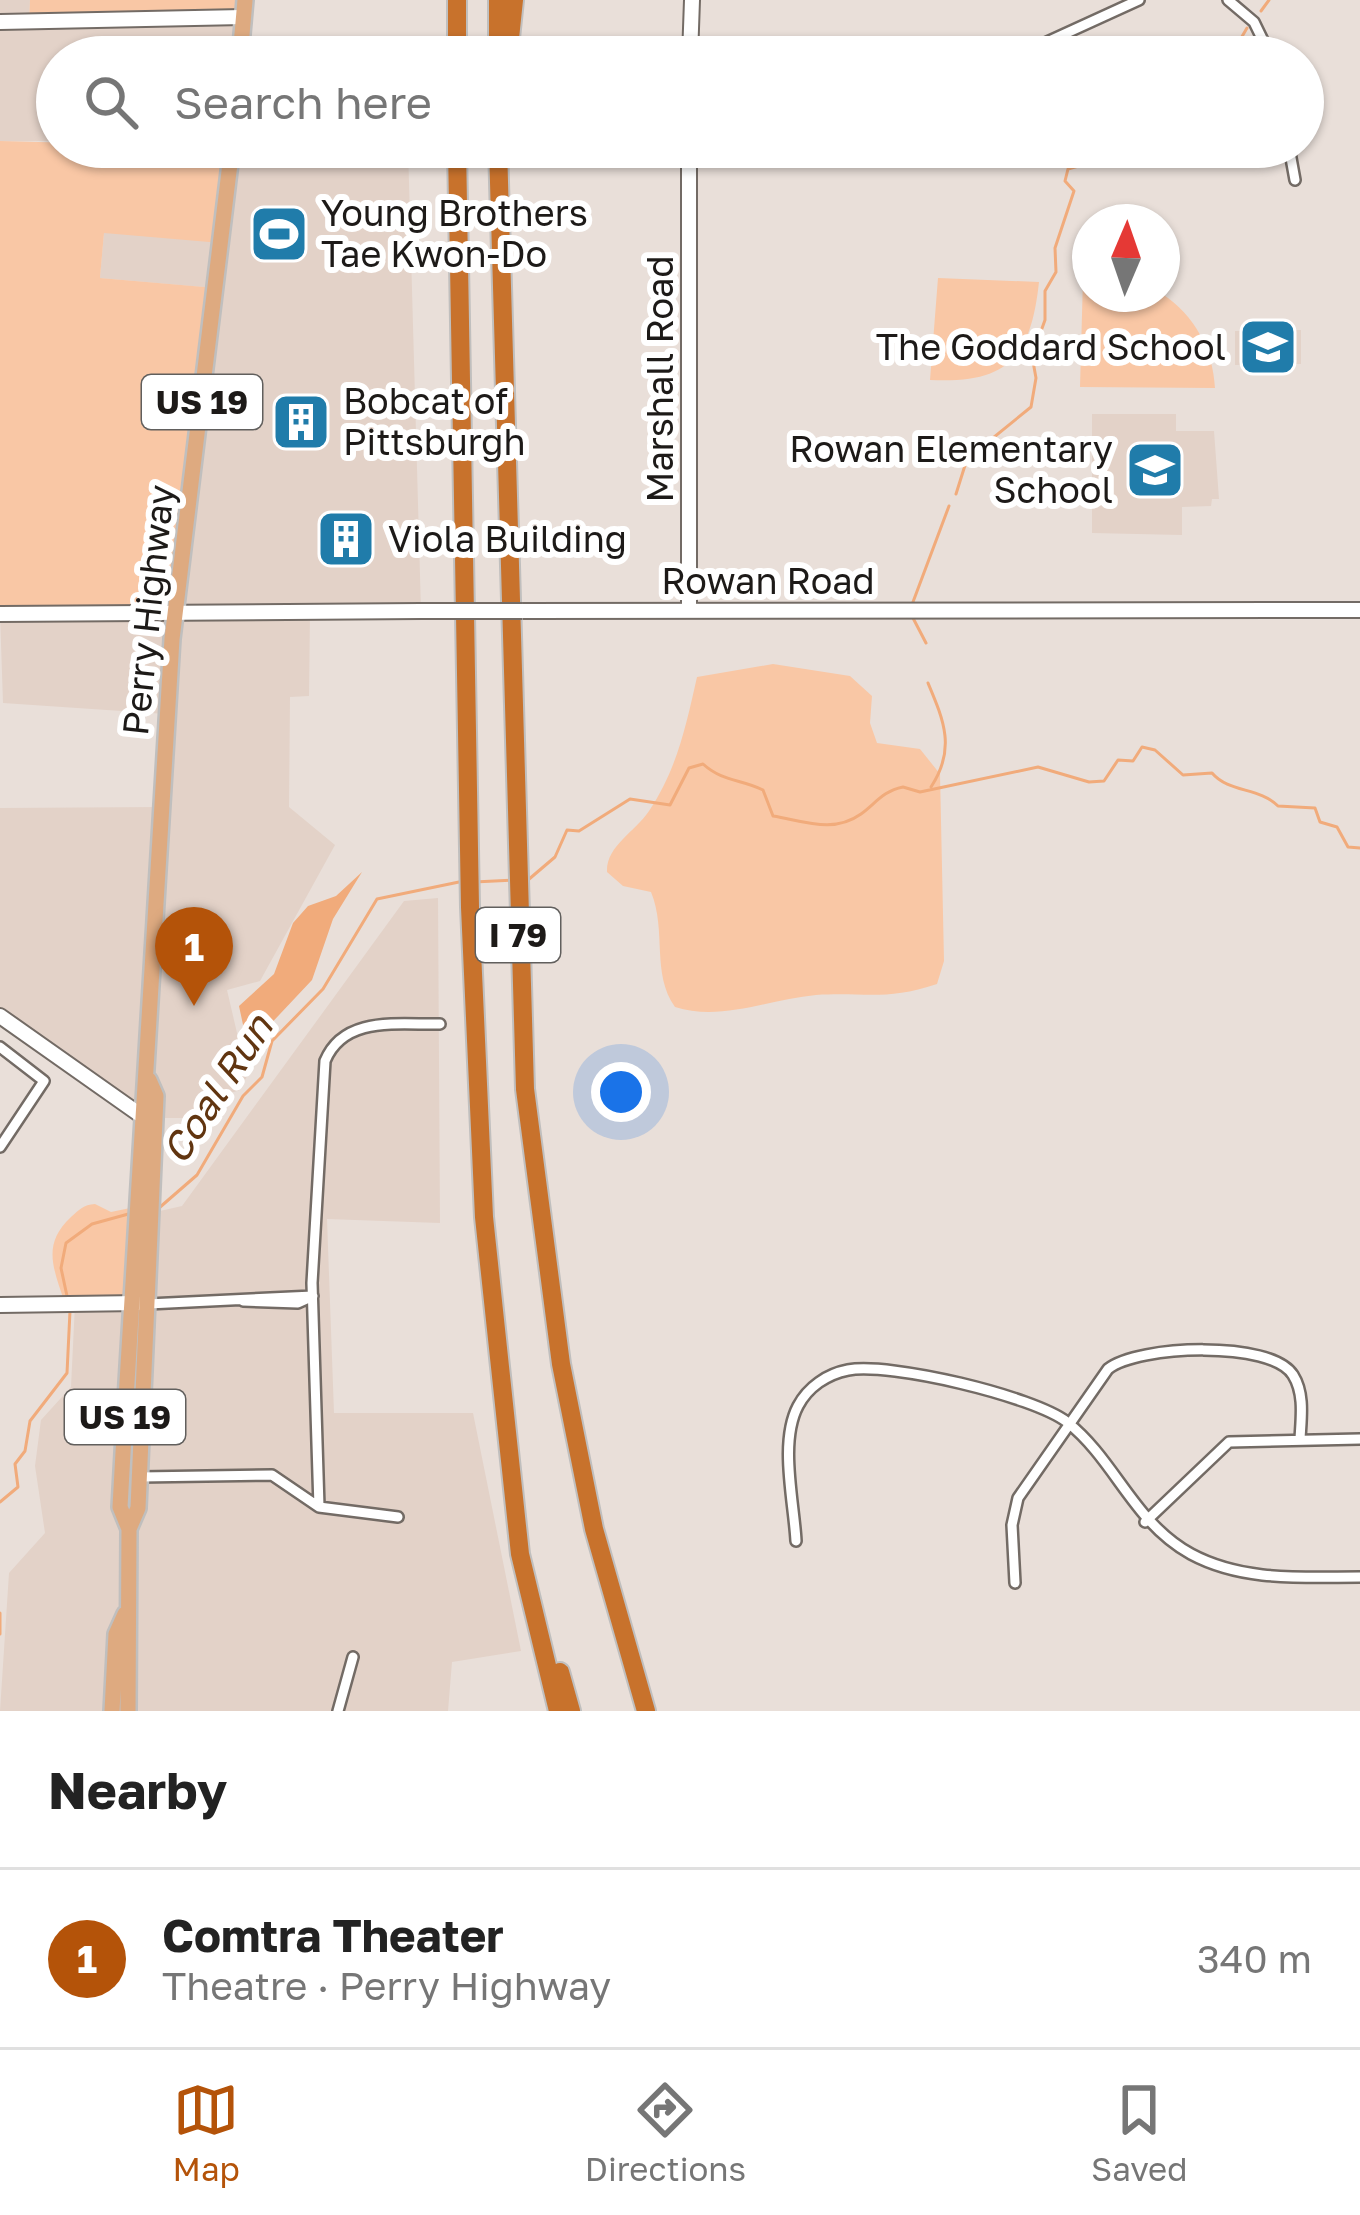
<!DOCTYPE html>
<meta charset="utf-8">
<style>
:root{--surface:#fff;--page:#f6f6f6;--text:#222;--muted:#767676;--line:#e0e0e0;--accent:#b45309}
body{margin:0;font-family:"Golos Text",sans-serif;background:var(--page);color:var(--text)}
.compass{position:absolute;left:1072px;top:204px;width:108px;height:108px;border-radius:50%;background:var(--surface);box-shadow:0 3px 9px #0004;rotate:2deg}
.you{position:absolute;left:621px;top:1092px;width:42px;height:42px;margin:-30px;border:9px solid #fff;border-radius:50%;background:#1a73e8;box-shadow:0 0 0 18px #1a73e833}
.badge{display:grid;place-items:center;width:78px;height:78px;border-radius:50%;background:var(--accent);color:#fff;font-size:39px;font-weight:700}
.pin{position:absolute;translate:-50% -99px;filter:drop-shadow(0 3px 6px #0008)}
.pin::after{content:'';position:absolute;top:63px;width:42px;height:36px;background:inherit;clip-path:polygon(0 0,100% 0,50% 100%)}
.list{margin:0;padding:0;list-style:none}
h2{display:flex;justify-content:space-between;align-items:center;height:156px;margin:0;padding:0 48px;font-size:51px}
h2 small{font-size:39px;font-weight:400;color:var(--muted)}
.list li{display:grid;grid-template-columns:78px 1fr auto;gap:36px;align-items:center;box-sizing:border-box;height:180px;padding:0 48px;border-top:3px solid var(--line)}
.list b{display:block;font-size:45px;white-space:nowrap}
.list p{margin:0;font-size:39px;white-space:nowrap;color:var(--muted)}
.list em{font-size:39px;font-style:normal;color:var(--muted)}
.icon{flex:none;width:66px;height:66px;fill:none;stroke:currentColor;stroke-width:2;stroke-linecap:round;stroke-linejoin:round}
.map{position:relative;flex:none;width:1360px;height:1711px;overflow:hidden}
.search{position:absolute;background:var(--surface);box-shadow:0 3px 9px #0004;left:36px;right:36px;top:36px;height:132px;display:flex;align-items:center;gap:30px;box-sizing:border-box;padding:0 42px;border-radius:66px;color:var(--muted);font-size:45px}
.sheet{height:336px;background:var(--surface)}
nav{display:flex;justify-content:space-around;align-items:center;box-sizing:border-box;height:168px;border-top:3px solid var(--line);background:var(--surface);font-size:33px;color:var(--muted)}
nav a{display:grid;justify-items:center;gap:6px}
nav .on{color:var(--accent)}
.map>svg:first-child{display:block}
</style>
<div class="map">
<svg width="1360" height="1711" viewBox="0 0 1360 1711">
<rect width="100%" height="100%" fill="#e9dfd9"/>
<!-- built -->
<path fill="#e3d2c8" d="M0,0H30L29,20L243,17L240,57H57V141H0Z
M232,147H408L421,611L310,612L309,696L290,697L289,807L335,845L260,981L227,990L247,1076L240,1090L206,1101V1118H155L0,1016V808L161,807L166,714L3,703L0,614L215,288L100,278L104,233Z
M1301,330V364L1235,365V331Z
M1092,414H1176V431H1214L1219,499H1212L1211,506L1182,507V535L1092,533Z
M438,898L440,1223L327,1219L334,1413H473L521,1651L452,1662L448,1711H0L9,1573L45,1533L35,1466L41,1420L71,1387L75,1304L148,1303L151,1213L182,1206L404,901Z"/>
<!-- green -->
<path fill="#f9c7a5" d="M30,0H245L243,17L29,21Z
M0,141L232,147L221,243L104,233L100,278L216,288L175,611L0,614Z
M938,278L1039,282C1031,355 1010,384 930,380Z
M1083,278H1090V294H1162C1195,315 1213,350 1215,388L1080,387Z
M773,664L850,676L872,696L870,723L877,743L920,749L940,774L944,961L937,984C887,1001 865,992 816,995C770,999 721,1022 675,1007C651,973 667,931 651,892L623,886L607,872C606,846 635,832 649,811C677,769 686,726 697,677Z
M95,1204L111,1212L135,1207L130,1303L65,1304C54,1269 41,1245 71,1217C80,1209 83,1205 95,1204Z"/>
<!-- water -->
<path fill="#f1ab7b" d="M362,872L333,919L312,980L248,1048L239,1006L274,974L293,923L308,906L336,896Z"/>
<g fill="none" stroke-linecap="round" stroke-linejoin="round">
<!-- stream -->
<path stroke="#f1ab7b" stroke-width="3" d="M1261,11L1269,0
M1230,57L1247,28
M956,494L967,459L1031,407L1036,378L1032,356L1045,320V291L1056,272L1055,248L1074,191L1065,181L1068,169L1145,147
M913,602L949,506
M913,618L926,643
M928,683C944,721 956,749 931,787
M528,880L555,857L567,830L579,831L630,799L670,805L689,768L703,764C723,782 741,779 763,790L773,816C804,821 833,834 861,814C876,803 883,791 903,787L920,792L1038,767L1089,782L1104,781L1118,760L1133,761L1142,747L1155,750L1183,775L1212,773C1229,793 1259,787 1278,806L1315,808L1320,822L1337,827L1348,847L1360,848
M474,882L513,880
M159,1208L197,1175L243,1096L262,1077L272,1041L323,989L377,899L459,882
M67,1296L61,1268L66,1243L92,1224L132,1213
M0,1502L18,1487L15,1464L25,1451L30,1421L67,1373L70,1311
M0,1613V1634"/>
<defs>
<path id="street" d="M1228,0L1254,22L1271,57
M1014,57L1139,0
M1289,147L1295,180
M0,1047L44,1081L0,1147
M243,1301L298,1303L309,1298
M148,1304L313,1296
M140,1477L272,1475L319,1507L398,1517
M319,1507L312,1283L325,1061C344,1015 399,1025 440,1024
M1145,1522L1229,1442L1360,1439
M796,1541C794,1502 779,1442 798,1406C808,1387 827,1374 848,1370C890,1362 1033,1396 1067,1422C1116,1461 1133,1522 1191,1554C1243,1582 1303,1577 1360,1577
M1015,1583L1012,1525L1018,1498L1108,1369C1138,1345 1271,1340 1293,1375C1305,1394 1301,1419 1300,1439
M338,1711L353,1657"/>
<path id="secondary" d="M0,22L243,17
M690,57L692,0
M689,610V147
M522,611L1360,610
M0,614L421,611
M0,1016L139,1114
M0,1305L139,1303"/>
<path id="primary" d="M240,57L245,0
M129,1529L120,1507L126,1399L172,639L232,147
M112,1711L116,1634L125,1614
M128,1711L129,1529L138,1508L156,1096L149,1080"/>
<path id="highway" d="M457,0V57
M498,57V0
M508,57L514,0
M457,147L470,907L484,1217L520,1554L558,1711
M498,147L525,1089L561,1364L594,1529L646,1711
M560,1672L571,1711"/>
</defs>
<!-- street casing -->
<use href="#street" stroke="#736b65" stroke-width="14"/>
<!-- secondary casing -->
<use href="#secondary" stroke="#736b65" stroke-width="18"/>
<!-- primary casing -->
<use href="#primary" stroke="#c0bfbe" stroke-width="20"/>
<!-- highway casing -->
<use href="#highway" stroke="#c0bfbe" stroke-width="22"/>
<!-- street -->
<use href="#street" stroke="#fff" stroke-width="9"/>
<!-- secondary -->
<use href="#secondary" stroke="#fff" stroke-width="14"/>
<!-- primary -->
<use href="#primary" stroke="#deaa80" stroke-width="15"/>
<!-- highway -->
<use href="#highway" stroke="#c8722c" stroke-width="18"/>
<defs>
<path id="secondary-bridge" d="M421,611H522"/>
</defs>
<!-- secondary-bridge casing -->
<use href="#secondary-bridge" stroke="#736b65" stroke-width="18" stroke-linecap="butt"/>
<!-- secondary-bridge -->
<use href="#secondary-bridge" stroke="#fff" stroke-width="14"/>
</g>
<!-- icons -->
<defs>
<symbol id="stadium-square" viewBox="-11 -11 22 22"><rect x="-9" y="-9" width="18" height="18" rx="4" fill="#207caa" stroke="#fff"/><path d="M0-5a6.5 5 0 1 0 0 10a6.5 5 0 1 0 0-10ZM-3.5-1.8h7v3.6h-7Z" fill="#fff"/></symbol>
<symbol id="school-square" viewBox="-11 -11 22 22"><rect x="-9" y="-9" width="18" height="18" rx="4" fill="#207caa" stroke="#fff"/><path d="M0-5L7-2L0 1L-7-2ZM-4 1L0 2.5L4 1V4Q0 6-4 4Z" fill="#fff"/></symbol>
<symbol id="building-square" viewBox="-11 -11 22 22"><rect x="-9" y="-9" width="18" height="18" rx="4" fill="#207caa" stroke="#fff"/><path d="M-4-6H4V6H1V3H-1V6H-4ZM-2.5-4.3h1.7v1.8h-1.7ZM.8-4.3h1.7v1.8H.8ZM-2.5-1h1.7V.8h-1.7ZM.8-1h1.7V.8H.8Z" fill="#fff"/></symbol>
</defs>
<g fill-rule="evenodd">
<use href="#stadium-square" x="246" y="201" width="66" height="66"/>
<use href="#school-square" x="1235" y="314" width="66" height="66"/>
<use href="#building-square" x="268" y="389" width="66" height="66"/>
<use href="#school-square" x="1122" y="437" width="66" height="66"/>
<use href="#building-square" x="313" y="506" width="66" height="66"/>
</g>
<g text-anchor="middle" stroke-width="12" stroke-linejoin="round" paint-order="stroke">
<!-- shield labels -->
<g fill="#fff" stroke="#615f5d" stroke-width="3">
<rect x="142" y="375" width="120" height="54" rx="9"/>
<rect x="476" y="908" width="84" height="54" rx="9"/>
<rect x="65" y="1390" width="120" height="54" rx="9"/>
</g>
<g font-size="33" font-weight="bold" fill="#1d1a18">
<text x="202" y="414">US 19</text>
<text x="518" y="947">I 79</text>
<text x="125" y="1429">US 19</text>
</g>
<!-- poi labels -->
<g font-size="36" fill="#1d1a18" stroke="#fff" text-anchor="start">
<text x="321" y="226">Young Brothers<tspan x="321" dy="41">Tae Kwon-Do</tspan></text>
<text x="1226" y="360" text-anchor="end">The Goddard School</text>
<text x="343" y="414">Bobcat of<tspan x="343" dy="41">Pittsburgh</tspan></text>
<text x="1113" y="462" text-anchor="end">Rowan Elementary<tspan x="1113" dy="41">School</tspan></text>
<text x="388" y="552">Viola Building</text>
</g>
<!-- street labels -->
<g font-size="36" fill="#1d1a18" stroke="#fff">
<text transform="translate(660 379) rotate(-90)" y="13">Marshall Road</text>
<text x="768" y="594">Rowan Road</text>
<text transform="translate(148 610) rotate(-84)" y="13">Perry Highway</text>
</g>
<!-- water labels -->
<g font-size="39" font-style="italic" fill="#613510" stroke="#fff">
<text transform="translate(217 1089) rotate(-57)" y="14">Coal Run</text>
</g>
</g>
</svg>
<svg class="compass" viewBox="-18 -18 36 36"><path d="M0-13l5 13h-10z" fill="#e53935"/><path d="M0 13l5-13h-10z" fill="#767676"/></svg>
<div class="you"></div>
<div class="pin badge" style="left:194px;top:1006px">1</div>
<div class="search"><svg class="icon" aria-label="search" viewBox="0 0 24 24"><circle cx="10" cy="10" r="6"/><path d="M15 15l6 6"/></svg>Search here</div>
</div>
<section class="sheet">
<h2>Nearby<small></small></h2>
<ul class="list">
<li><span class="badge">1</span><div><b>Comtra Theater</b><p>Theatre · Perry Highway</p></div><em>340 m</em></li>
</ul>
</section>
<nav>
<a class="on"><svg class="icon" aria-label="map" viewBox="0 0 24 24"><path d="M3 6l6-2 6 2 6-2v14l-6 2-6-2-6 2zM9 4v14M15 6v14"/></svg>Map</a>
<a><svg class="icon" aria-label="directions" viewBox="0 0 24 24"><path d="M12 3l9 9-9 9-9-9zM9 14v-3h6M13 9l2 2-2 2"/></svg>Directions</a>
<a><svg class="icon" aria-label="saved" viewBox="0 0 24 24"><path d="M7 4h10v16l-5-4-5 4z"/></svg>Saved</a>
</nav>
